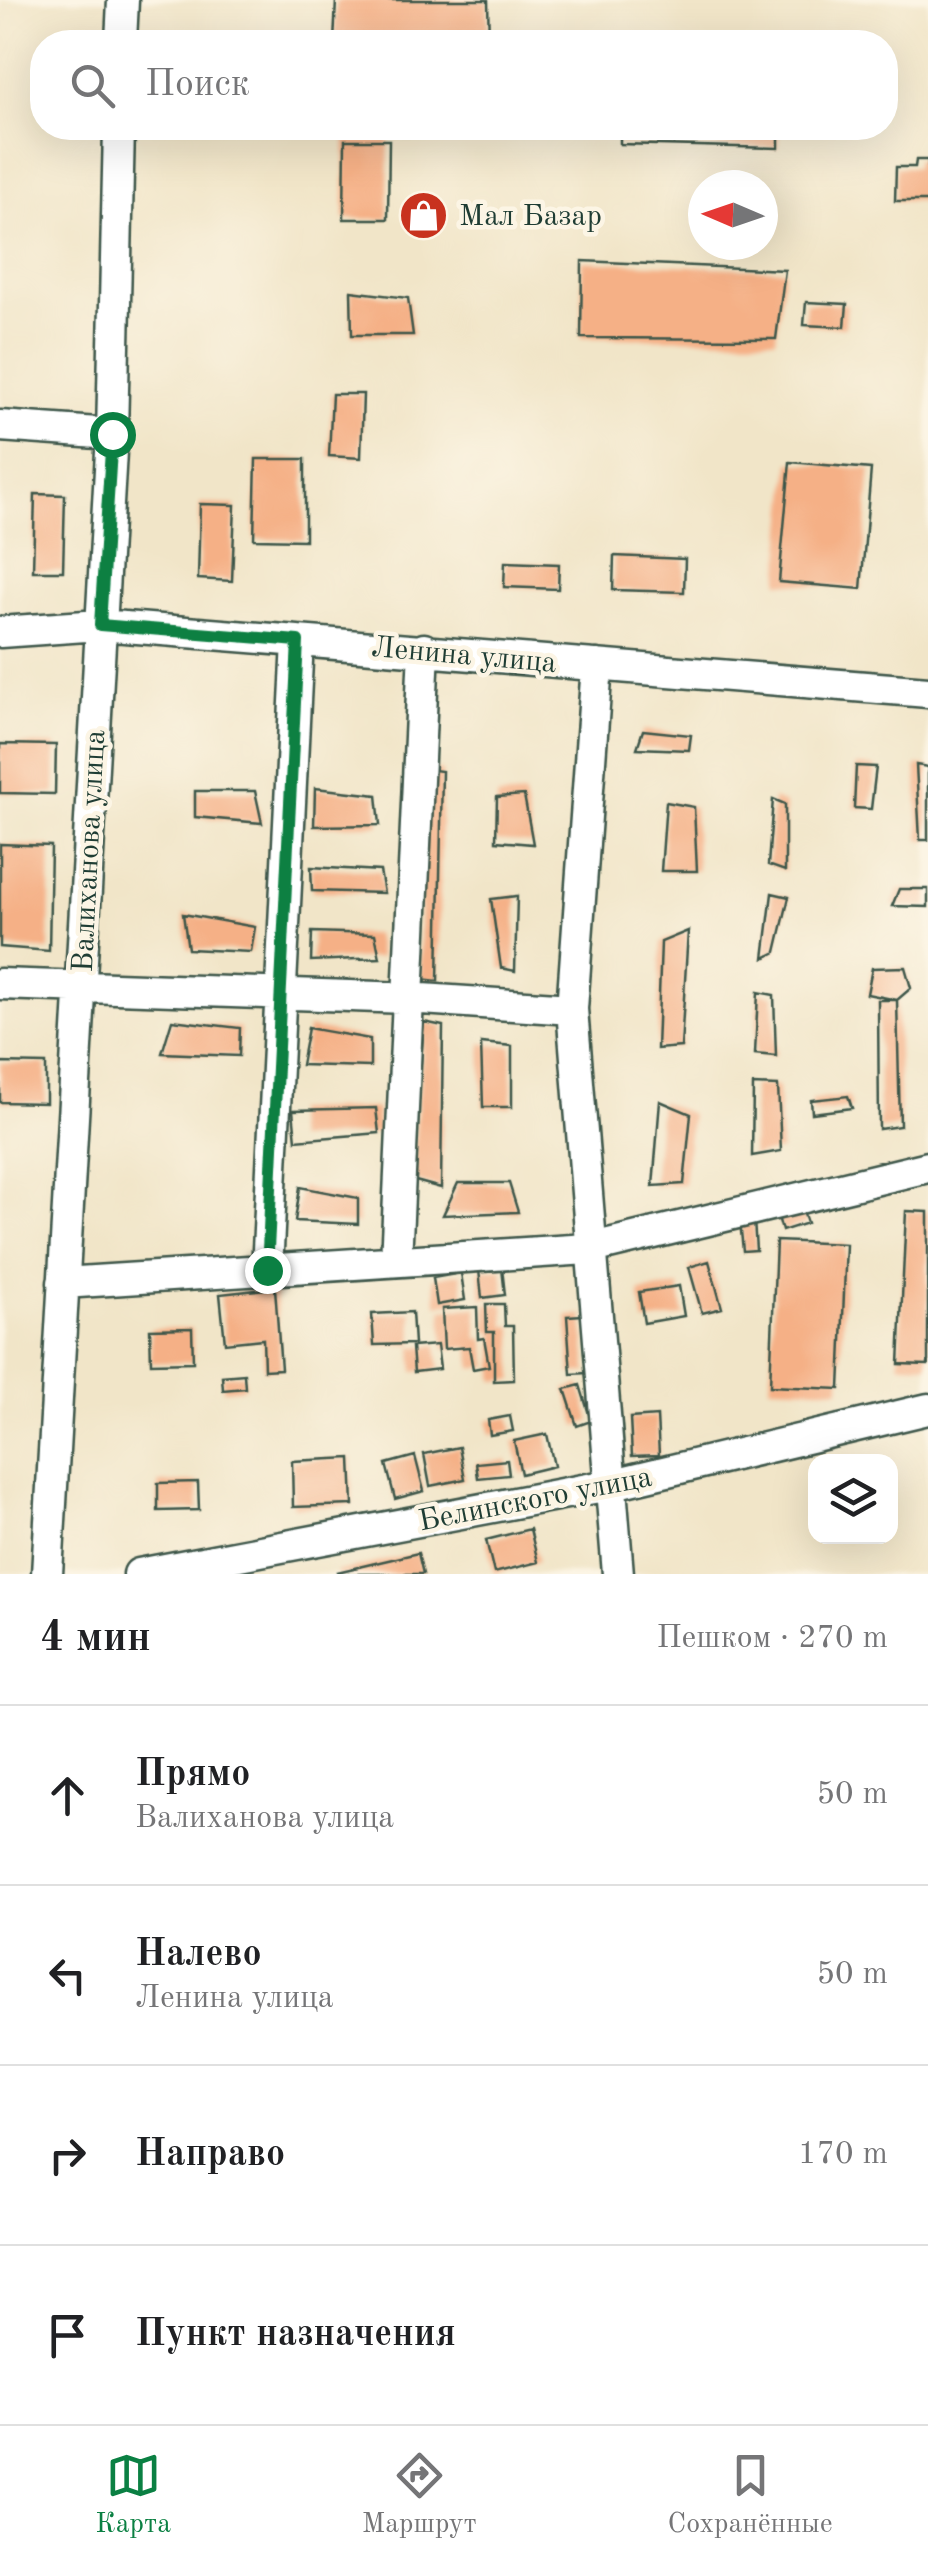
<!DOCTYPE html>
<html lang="ru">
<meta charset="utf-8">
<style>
:root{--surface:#fff;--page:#f2f2f2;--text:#202124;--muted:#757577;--line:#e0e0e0;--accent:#0b8043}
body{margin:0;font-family:"Old Standard TT",serif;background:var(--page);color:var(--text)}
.controls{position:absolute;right:30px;bottom:30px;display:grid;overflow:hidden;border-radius:20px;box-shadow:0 10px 40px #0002}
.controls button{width:90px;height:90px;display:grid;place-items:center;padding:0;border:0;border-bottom:2px solid var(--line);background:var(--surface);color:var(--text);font:50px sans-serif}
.compass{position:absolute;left:688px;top:170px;width:90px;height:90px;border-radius:50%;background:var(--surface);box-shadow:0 10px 40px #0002;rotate:272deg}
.stop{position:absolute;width:30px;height:30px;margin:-22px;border:8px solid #0b8043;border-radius:50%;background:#fff}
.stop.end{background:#0b8043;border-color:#fff;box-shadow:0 2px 10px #0008}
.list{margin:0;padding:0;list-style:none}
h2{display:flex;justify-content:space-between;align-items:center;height:130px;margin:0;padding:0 40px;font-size:42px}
h2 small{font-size:32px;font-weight:400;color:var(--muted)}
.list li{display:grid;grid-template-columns:65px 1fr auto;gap:30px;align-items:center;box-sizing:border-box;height:180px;padding:0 40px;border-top:2px solid var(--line)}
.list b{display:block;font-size:38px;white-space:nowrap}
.list p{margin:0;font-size:32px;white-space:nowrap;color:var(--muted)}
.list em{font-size:32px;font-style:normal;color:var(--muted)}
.icon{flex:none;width:55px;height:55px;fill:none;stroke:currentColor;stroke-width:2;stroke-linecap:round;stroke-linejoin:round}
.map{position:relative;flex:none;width:928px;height:1574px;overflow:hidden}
.search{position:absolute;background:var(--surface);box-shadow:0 10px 40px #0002;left:30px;right:30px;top:30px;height:110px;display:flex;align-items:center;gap:25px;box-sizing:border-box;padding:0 35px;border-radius:40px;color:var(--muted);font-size:38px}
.sheet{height:850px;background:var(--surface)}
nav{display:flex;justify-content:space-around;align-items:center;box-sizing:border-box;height:140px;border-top:2px solid var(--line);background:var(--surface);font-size:28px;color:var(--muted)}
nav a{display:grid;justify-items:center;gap:5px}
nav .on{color:var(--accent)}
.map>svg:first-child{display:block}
</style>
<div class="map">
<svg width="928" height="1574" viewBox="0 0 928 1574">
<rect width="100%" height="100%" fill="#fcf5e5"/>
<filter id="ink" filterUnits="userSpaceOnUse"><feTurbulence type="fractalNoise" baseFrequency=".01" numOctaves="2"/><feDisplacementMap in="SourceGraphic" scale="20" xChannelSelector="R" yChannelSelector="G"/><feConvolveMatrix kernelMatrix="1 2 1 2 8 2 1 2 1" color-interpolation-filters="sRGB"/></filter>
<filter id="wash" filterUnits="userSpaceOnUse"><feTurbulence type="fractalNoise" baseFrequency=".0048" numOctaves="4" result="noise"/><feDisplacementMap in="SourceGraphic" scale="40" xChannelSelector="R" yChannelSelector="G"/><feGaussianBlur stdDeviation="2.25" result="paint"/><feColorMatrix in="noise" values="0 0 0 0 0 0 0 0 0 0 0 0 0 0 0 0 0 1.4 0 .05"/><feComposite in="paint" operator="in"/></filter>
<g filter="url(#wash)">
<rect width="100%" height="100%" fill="#f1e5c8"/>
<g id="blocks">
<!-- building -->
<path fill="#f5b086" d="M336,0H488L489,42H334Z
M620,128H779V148L620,144Z
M345,140H389L388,219H344Z
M916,160H928V201H895L896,167H915Z
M582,261L785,270L776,339L581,338Z
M351,291L408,298L413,335H352Z
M806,302L847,304L845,327L804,325Z
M332,394H363L361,458L329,456Z
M256,459H305V540L254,539Z
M790,462L871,469L861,589L779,582Z
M35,494L65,495L63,571H33Z
M200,504L235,505L232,581L198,579Z
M614,556L685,559L684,592L613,590Z
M505,562L559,564L558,589L504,587Z
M643,730L691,735L689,750L637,748Z
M0,744L56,745L55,794L0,793Z
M916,765L928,767V840H920Z
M856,766L876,767L871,809L854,808Z
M418,768L442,771L438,981L421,979Z
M315,788L377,795L380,825L314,826Z
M195,791H255L262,823L195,817Z
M524,795L533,844L496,841L497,797Z
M773,799L785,804V871L768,865Z
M666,802L694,807L697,871H661Z
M0,844L51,846L49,951L0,947Z
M311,867L380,871L384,893L312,891Z
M899,889H928V907L892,906Z
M772,893L789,897L776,952L764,958Z
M517,896L515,971L501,968L491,899Z
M183,914L255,927L251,952L188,949Z
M688,931L681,1047L657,1049L661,942Z
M312,932L375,934L380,958L311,961Z
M905,967L911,988L897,1000L900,1126L879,1129L878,1000H897L867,994L872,968Z
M758,992L774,995L776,1056L755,1054Z
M172,1020L240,1028L239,1056L162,1053Z
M424,1022L443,1026L441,1188L412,1180Z
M308,1028L370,1039V1067L301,1065Z
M481,1043L512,1046V1107H483Z
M0,1063L46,1064V1103L0,1102Z
M753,1085L778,1086L781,1151L752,1156Z
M848,1096L852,1108L812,1113L811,1100Z
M660,1101L691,1114L684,1184L653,1186Z
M376,1108L379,1133L296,1140L293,1110Z
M458,1183H509L518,1212L443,1215Z
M300,1187L358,1198V1224L295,1221Z
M801,1205L807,1223L782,1231L777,1213Z
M906,1211L928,1212V1365L899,1364Z
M754,1220L756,1250L743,1251L740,1221Z
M776,1241L846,1244L840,1389L770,1386Z
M709,1261L722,1308L702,1313L689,1267Z
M502,1268L505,1295L482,1298L479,1270Z
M461,1273L465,1300L437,1305L433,1278Z
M679,1286L684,1316L644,1323L639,1292Z
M275,1288L281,1369L264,1370L263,1339L225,1343L220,1294Z
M486,1304H504L505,1326H513L514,1380L494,1381V1332H487Z
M477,1307L478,1339L484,1338L489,1366L473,1369L469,1347L444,1349L442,1309Z
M412,1312L414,1344L374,1345L372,1314Z
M583,1315L587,1373L571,1374L567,1316Z
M192,1328L193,1362L151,1363L150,1329Z
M437,1345L440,1369L414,1372L412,1347Z
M244,1374L245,1388L223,1390L222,1376Z
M580,1385L591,1421L577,1426L565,1389Z
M510,1416L513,1431L490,1435L488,1420Z
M657,1416L659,1455L632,1456L630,1418Z
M547,1434L554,1466L521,1474L514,1441Z
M459,1447L465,1479L430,1486L424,1454Z
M415,1456L424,1491L395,1499L386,1464Z
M351,1458L353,1505L293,1507L292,1461Z
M507,1460L509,1475L478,1478L476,1463Z
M198,1482L199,1510L158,1511V1483Z
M530,1529L538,1562L494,1573L486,1540Z
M418,1553L423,1574H337V1572Z"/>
</g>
</g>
<g filter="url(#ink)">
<use href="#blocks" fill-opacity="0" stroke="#3e564a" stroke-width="2.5"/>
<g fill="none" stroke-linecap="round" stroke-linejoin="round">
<defs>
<path id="minor" d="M121,42L123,0
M0,426L112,434
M0,632L100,625L928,692
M597,665L572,1009L618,1574
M0,984L407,998L572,1009
M396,1261L424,649
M267,1270L298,641
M63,1283L588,1249L928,1167
M47,1574L112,434L119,128
M139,1574L609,1485L928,1409"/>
</defs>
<!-- minor casing -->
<use href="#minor" stroke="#3e564a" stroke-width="35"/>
<!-- minor -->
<use href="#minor" stroke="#fff" stroke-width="30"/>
</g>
</g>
<g fill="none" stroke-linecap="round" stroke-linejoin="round" filter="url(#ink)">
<!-- route -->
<path stroke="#0b8043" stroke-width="12" d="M112,434L100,625L298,641L267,1270"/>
</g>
<!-- icons -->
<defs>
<symbol id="shop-disc" viewBox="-11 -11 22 22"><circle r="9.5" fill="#c8321e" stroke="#fcf5e5"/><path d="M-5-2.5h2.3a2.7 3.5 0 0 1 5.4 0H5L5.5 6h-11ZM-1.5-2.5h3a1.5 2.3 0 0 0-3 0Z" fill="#fff"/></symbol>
</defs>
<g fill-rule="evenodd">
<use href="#shop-disc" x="396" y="188" width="55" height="55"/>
</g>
<g text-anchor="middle" stroke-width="9" stroke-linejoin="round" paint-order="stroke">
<!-- poi labels -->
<g font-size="30" fill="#1f3d34" stroke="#fcf5e5" text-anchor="start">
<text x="459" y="225">Мал Базар</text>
</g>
<!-- street labels -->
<g font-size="30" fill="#1f3d34" stroke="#fcf5e5">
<text transform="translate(464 654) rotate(5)" y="10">Ленина улица</text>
<text transform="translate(88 851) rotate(-87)" y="10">Валиханова улица</text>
<text transform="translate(535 1498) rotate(-11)" y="10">Белинского улица</text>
</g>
</g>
</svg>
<div class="controls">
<button><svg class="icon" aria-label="layers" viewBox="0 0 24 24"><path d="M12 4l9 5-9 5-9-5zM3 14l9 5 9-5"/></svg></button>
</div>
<svg class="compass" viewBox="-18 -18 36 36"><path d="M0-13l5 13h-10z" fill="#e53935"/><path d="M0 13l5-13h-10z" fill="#757577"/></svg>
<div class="stop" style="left:112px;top:434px"></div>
<div class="stop end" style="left:267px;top:1270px"></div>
<div class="search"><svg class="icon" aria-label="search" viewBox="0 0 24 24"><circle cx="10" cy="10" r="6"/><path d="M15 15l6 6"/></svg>Поиск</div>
</div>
<section class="sheet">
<h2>4 мин<small>Пешком · 270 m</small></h2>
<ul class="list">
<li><svg class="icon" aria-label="ahead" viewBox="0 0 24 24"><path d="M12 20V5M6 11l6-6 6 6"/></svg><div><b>Прямо</b><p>Валиханова улица</p></div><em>50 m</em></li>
<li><svg class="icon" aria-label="left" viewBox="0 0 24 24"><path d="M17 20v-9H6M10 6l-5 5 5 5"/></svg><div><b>Налево</b><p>Ленина улица</p></div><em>50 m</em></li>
<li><svg class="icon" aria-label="right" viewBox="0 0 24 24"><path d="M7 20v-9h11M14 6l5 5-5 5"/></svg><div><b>Направо</b></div><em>170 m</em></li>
<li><svg class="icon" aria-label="arrive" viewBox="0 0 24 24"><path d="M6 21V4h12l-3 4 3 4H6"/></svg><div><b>Пункт назначения</b></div></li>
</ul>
</section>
<nav>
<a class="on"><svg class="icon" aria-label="map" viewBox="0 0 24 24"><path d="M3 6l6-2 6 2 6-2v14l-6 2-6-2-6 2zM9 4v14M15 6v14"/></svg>Карта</a>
<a><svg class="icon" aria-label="directions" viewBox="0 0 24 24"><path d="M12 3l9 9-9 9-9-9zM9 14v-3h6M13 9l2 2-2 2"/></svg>Маршрут</a>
<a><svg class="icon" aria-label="saved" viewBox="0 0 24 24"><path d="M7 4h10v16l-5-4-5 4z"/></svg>Сохранённые</a>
</nav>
